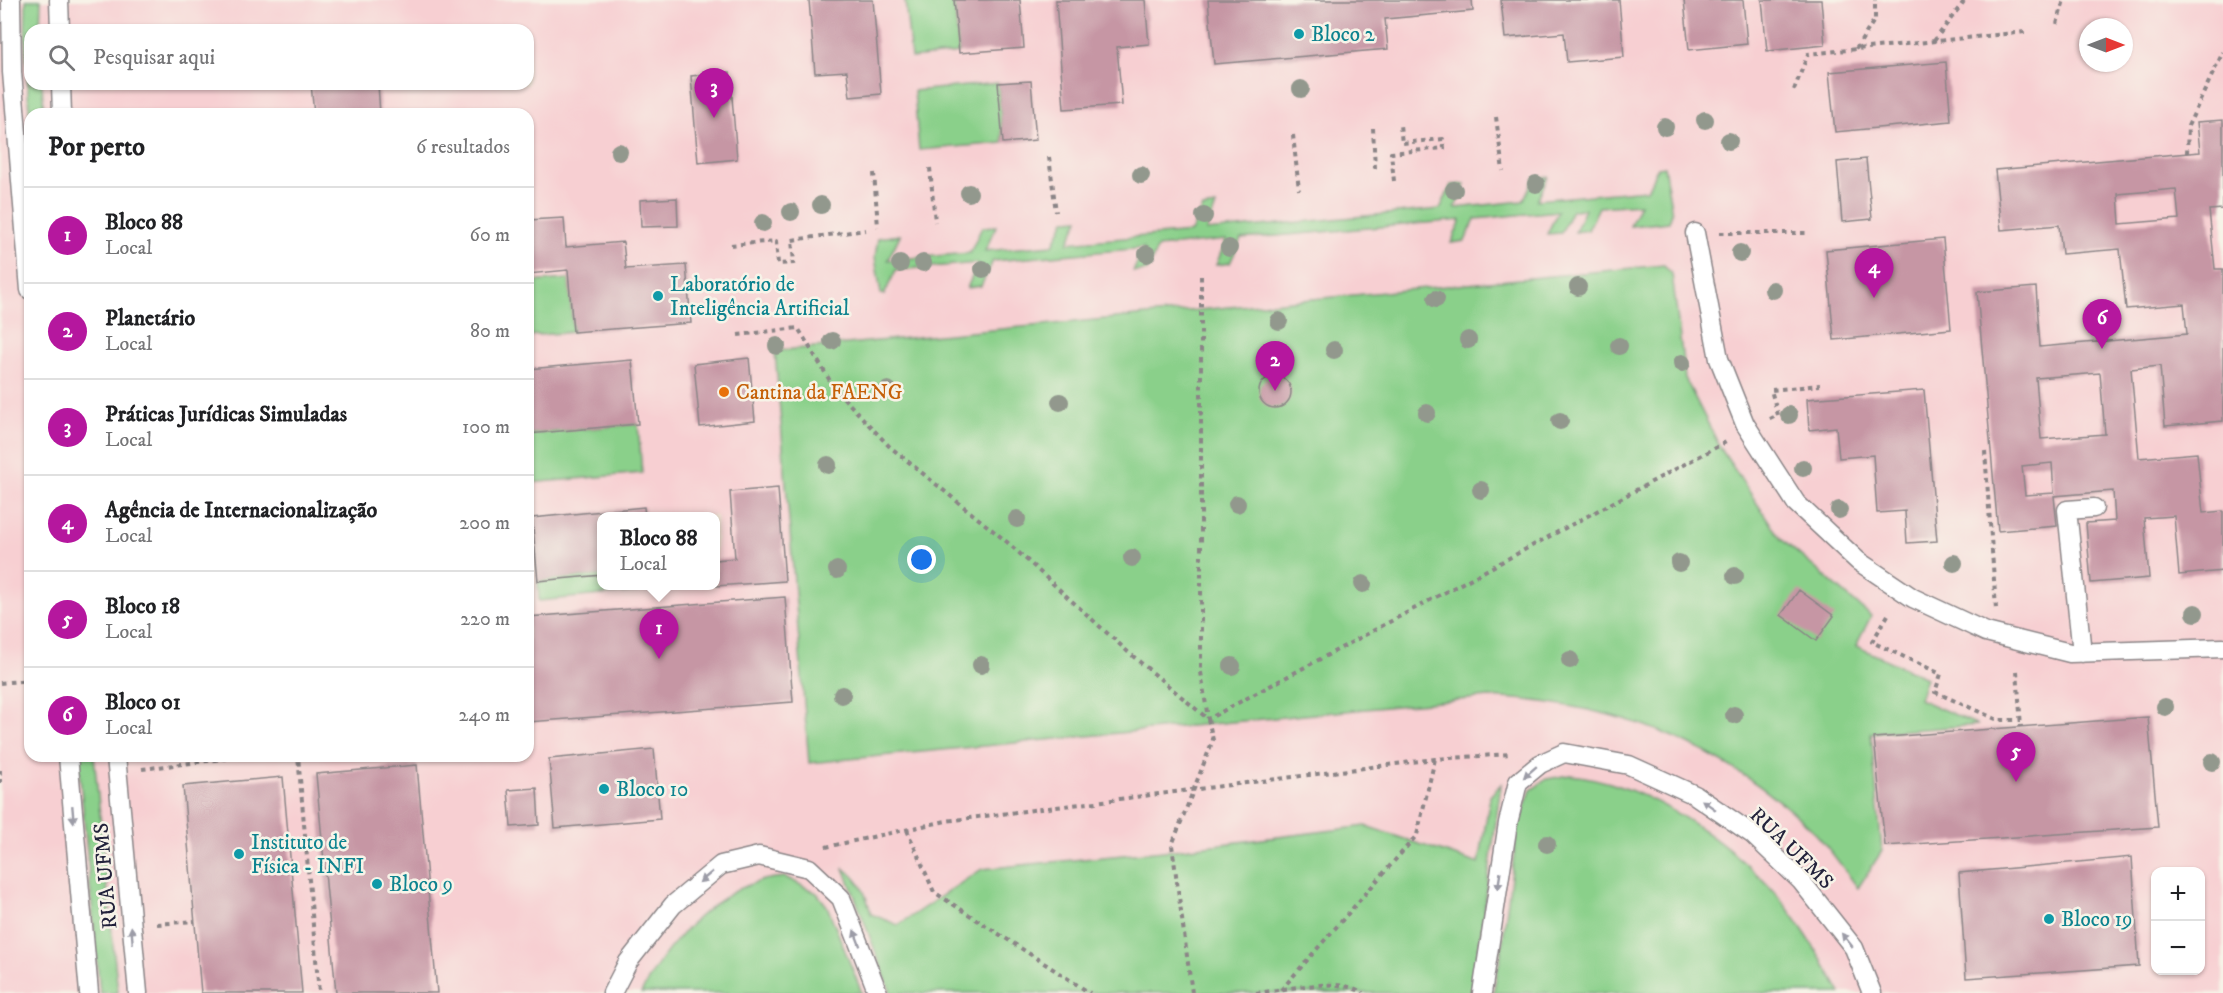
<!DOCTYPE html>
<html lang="pt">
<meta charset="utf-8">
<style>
:root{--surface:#fff;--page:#f6f6f6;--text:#202124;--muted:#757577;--line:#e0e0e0;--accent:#b5179e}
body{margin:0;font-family:"IM FELL DW Pica",serif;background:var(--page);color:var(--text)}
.controls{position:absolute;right:18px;bottom:18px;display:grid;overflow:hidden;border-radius:12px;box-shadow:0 2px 4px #0004}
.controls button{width:54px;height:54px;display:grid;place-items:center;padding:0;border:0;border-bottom:2px solid var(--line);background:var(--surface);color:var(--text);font:30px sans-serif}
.compass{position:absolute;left:2079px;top:18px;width:54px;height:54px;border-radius:50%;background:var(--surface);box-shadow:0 2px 4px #0004;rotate:90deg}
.you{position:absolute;left:922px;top:560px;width:21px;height:21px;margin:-15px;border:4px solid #fff;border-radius:50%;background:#1a73e8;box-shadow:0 0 0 9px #1a73e833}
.badge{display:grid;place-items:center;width:39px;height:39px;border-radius:50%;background:var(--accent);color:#fff;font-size:20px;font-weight:700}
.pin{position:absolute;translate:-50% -50px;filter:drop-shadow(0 2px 3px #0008)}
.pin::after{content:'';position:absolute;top:32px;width:21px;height:18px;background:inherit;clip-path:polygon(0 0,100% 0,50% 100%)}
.popup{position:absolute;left:597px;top:512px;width:123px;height:78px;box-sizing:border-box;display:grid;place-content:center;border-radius:12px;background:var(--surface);filter:drop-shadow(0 2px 4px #0005);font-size:20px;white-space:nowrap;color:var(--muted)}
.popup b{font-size:22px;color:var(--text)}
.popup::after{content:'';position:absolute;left:50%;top:100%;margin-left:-12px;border:12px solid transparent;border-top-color:var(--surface)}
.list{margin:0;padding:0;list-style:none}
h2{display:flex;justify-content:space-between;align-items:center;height:78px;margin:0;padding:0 24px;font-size:26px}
h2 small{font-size:20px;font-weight:400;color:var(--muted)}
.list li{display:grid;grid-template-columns:39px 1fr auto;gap:18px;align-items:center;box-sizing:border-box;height:96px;padding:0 24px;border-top:2px solid var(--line)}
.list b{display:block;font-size:22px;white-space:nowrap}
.list p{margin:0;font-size:20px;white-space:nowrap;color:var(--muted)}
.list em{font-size:20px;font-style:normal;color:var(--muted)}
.icon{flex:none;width:33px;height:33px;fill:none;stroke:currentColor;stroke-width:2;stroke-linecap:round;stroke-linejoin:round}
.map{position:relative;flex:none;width:2223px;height:993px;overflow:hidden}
.search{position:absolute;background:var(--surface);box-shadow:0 2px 4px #0004;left:24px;top:24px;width:510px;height:66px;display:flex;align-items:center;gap:15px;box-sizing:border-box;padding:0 21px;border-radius:18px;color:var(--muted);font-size:22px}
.panel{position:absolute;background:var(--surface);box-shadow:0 2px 4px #0004;left:24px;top:108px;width:510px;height:654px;border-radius:18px}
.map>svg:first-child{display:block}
</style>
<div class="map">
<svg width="2223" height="993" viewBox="0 0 2223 993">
<rect width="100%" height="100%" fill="#f7f3e8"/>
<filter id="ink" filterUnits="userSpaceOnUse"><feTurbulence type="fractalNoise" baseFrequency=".0167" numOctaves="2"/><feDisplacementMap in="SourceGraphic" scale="12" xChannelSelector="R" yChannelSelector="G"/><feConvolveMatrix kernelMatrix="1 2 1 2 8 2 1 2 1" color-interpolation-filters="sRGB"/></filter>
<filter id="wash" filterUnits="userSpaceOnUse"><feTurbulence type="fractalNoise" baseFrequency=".008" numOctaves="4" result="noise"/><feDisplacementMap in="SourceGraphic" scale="24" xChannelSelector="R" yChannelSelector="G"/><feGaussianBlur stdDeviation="1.35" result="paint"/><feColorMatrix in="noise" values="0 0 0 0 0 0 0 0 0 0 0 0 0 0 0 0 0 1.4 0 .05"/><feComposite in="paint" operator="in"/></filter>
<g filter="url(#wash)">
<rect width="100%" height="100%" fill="#f4e8d3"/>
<!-- built -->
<path fill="#f7cfd2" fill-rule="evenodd" d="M0,0H2223V993H0ZM2088,27H2124V63H2088ZM30,30H528V84H30ZM30,114H528V756H30ZM602,516H716V586H602ZM2156,872H2200V970H2156Z"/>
<!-- green -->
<path fill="#8ad08a" stroke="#567962" stroke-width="1.5" d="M26,0H41L40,30H30V84H42L44,114H30V125L25,42Z
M905,0H954L959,53L911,58Z
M998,83L1003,143L919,150L914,91Z
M1664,166L1672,213L1669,222L1630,226L1640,204L1599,207L1588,230L1575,232L1585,209L1572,210L1561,233L1547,234L1558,211L1475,219L1465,241L1451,243L1461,220L1241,239L1230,263L1216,265L1226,240L1158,247L1147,271L1133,272L1144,248L993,261L981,286L967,288L978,263L896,270L884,295L881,294L875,257L878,238L900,235L888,260L970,253L982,227L996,226L985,251L1053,245L1065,220L1079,219L1068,243L1191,232L1203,208L1216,206L1206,231L1440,209L1451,185L1465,184L1455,208L1523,201L1534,178L1548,177L1537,200L1647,190L1658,167Z
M1664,265L1672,274L1685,378L1721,449L1780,538L1871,616L1856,646L1926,678L1919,699L1978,725L1871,733L1882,851L1858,888C1842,867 1826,842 1806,824C1712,739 1615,704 1489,697L809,763L775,351Z
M569,279L573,332L528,336V282Z
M638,424L642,473L530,483L528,434Z
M602,575V586H651L652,590L539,601L538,581Z
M78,756H94L118,993H100Z
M1570,775C1641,782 1709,829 1760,877C1791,906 1820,956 1841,993H1493L1501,954L1518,824L1531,790L1547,779Z
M1501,784L1473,993H891L844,868C861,881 866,893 871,914L898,925L982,869L1174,850L1366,826L1479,864L1490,796Z
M785,877L817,893L827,906L862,993H641C669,940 722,880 785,877Z"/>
<g id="blocks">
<!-- building -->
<path fill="#c696a4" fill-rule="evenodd" d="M809,0H873L881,94L850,97L847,71L815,73Z
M954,0H1020L1024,48L959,53Z
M1056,0H1145L1149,44L1117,47L1122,105L1064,109Z
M1208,0H1472L1473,11L1385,19L1388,49L1214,64Z
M1501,0H1619L1624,57L1567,62L1564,33L1505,38Z
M1684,0H1743L1747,44L1689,50Z
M1762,0H1821L1825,45L1767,51Z
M1946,62L1951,121L1835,132L1829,72Z
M730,72L737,159L698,163L691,76Z
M1031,81L1036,140L1003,143L998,83Z
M311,84H378L380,114H314Z
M2223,120V209L2209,210L2215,269H2223V421L2165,426L2160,366L2131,369L2139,458L2197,453L2203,513L2223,511V571L2179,575L2174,516L2144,518L2149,578L2091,583L2086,523L2115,521L2113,491L2054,496L2057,526L1998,531L1977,292L2036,287L2040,347L2187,334L2184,304L2126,309L2120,249L2062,254L2059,225L2001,230L1995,170L2200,152L2197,122ZM2176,189L2179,219L2120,224L2118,194ZM2100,373L2105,434L2041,439L2036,378ZM2052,463L2054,493L2025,495L2022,466Z
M1866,159L1872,219L1842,222L1837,162Z
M677,198L678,226L641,227L640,200Z
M564,218L566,247L623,242L626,269L686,265L691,323L573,332L568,270L528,274V220Z
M1943,239L1951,329L1834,340L1826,250Z
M749,358L755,421L700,427L694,364Z
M632,360L638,424L528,434V369Z
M1259 392a16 16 0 1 1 32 0a16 16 0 1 1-32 0Z
M1924,390L1937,541L1907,543L1905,511L1877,513L1873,455L1839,458L1836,427L1809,430L1807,399Z
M778,488L785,581L716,586V560L735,558L730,492Z
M644,507L645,516H602V575L538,581L532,518Z
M1799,590L1834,616L1816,641L1781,615Z
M785,597L793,702L528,722V617Z
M2148,717L2158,827L1885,846L1874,738Z
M654,749L660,819L555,828L549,759Z
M417,765L437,993H336L316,774Z
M283,777L302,993H201L183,786Z
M537,788L539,825L511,827L508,790Z
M2132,857L2139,966L1966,978L1959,873Z"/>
</g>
</g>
<g filter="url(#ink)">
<use href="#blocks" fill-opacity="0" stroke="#8b8587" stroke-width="1.5"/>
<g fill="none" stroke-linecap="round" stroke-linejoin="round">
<defs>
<path id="service" d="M11,0L12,72L30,290
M59,0L60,30
M61,84L62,114
M1695,233L1719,359L1745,424L1796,503L1858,561L1913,598L1986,632L2070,653L2223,648
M2082,653L2067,510L2094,508
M68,756L89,993
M116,756L138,993
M612,993L628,962L673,905L721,865L759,856L809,868L841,898L878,993
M1482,993L1508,823L1518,782L1540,764L1564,753L1629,765L1695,795L1752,834L1801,881L1854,948L1872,993"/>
</defs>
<!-- service casing -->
<use href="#service" stroke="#8b8587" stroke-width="21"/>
<!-- path -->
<path stroke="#8b8587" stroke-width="4" stroke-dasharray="4.5 4.5" stroke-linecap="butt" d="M2057,24L2064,0
M1934,41L1965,0
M1856,49L1875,19V0
M1794,90L1808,54L2025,32
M1496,117L1503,171
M1373,128L1375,169
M1293,135L1299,190
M2187,153L2188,126L2223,52
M1049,157L1056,212
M930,168L935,222
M874,173L878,227
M1394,181L1391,153L1444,148L1443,139L1402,143L1400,125
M1720,233H1807
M731,245L776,241L778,264L794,263L792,240L866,230
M1201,276V672L1208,719L1726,442
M738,335L798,328L835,389L889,446L1007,542L1128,652L1208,719L1213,740L1172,845L1192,993
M1770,419L1778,415L1771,390L1820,385
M1985,451L1996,609
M1888,615L1872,642L1941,674L1935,692L1998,720H2021
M2017,671L2021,727
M0,683L30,680
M142,769L247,756H298L319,993
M0,770V783
M907,830L934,892L1090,993
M826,847L946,821L1435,759L1510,754
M157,924L195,921
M1281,990L1417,835L1435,759
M1256,993C1285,990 1339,976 1363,993"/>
<!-- service -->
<use href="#service" stroke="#fff" stroke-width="18"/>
</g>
<!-- trees -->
<g fill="#92988d">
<circle cx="1301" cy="89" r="9"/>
<circle cx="1705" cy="120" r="9"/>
<circle cx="1665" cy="127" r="9"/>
<circle cx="1729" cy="141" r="9"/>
<circle cx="619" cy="152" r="9"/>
<circle cx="1141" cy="175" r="9"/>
<circle cx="1536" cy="184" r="9"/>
<circle cx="1454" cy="190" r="9"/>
<circle cx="969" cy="193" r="9"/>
<circle cx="821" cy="205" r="9"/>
<circle cx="791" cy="212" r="9"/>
<circle cx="1204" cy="216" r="9"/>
<circle cx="763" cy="223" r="9"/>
<circle cx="1229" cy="248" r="9"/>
<circle cx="1740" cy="253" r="9"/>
<circle cx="1147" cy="254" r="9"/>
<circle cx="923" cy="263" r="9"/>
<circle cx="900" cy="264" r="9"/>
<circle cx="983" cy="269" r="9"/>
<circle cx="1578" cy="287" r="9"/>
<circle cx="1773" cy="290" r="9"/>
<circle cx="1436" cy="299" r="9"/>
<circle cx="1279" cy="321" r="9"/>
<circle cx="1468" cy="340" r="9"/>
<circle cx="832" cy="341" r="9"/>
<circle cx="777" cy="346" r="9"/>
<circle cx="1619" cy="346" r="9"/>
<circle cx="1334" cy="350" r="9"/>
<circle cx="1682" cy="363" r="9"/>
<circle cx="888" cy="390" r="9"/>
<circle cx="1060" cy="402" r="9"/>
<circle cx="1427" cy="413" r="9"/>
<circle cx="1789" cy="415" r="9"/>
<circle cx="1560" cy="421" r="9"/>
<circle cx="828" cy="465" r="9"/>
<circle cx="1803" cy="468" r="9"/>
<circle cx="1481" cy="490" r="9"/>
<circle cx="1237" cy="504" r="9"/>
<circle cx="1839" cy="510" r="9"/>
<circle cx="1017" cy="519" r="9"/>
<circle cx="1132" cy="558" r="9"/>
<circle cx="1679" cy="563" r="9"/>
<circle cx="1954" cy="563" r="9"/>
<circle cx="837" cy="570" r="9"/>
<circle cx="1735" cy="576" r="9"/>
<circle cx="1363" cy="584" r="9"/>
<circle cx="2195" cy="613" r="9"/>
<circle cx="1570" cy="660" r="9"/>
<circle cx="981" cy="665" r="9"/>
<circle cx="1232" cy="666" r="9"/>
<circle cx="842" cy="695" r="9"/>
<circle cx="2165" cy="707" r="9"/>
<circle cx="1734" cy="715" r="9"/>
<circle cx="2212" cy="762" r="9"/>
<circle cx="1547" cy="844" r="9"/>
</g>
<!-- one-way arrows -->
<defs><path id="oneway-solid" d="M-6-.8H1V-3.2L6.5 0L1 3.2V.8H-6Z" transform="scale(1.5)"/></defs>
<g fill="#9c9ca7">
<use href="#oneway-solid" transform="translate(1530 772) rotate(139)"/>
<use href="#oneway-solid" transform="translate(1709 805) rotate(-145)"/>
<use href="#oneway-solid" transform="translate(73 814) rotate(85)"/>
<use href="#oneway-solid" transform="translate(706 877) rotate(140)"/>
<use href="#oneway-solid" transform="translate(1499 881) rotate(99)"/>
<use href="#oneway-solid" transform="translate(132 935) rotate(-95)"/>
<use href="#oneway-solid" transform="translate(857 938) rotate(-111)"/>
<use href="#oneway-solid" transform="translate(1847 940) rotate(-129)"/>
</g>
</g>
<!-- markers -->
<g fill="#0f9aa8" stroke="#f7f3e8" stroke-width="2">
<circle cx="1299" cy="34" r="6"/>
<circle cx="658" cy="296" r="6"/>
<circle cx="604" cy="789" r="6"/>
<circle cx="239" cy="854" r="6"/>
<circle cx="377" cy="884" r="6"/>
<circle cx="2049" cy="919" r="6"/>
</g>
<circle fill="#e8710a" stroke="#f7f3e8" stroke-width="2" cx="724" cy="392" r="6"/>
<g text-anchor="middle" stroke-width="5" stroke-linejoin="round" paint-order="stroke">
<!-- culture labels -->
<g font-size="21" fill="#0d838f" stroke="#f7f3e8" text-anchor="start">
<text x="1311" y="41">Bloco 2</text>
<text x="670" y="291">Laboratório de<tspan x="670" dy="24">Inteligência Artificial</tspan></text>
<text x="616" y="796">Bloco 10</text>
<text x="251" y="849">Instituto de<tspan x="251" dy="24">Física - INFI</tspan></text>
<text x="389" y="891">Bloco 9</text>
<text x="2061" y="926">Bloco 19</text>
</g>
<!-- food labels -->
<g font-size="21" fill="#c56008" stroke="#f7f3e8" text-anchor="start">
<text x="736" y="399">Cantina da FAENG</text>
</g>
<!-- street labels -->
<g font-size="21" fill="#22223b" stroke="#f7f3e8">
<text transform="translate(1792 848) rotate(44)" y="7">RUA UFMS</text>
<text transform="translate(105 876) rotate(-95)" y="7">RUA UFMS</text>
</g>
</g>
</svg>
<div class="controls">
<button>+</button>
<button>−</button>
</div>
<svg class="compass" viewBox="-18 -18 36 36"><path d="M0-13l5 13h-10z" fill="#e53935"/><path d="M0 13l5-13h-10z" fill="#757577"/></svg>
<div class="you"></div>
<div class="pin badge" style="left:659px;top:659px">1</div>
<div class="popup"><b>Bloco 88</b>Local</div>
<div class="pin badge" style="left:1275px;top:391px">2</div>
<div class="pin badge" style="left:714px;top:118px">3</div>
<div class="pin badge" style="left:1874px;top:298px">4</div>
<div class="pin badge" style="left:2016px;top:782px">5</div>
<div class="pin badge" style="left:2102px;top:349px">6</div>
<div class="search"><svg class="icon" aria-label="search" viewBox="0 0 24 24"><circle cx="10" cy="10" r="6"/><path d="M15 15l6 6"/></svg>Pesquisar aqui</div>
<section class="panel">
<h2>Por perto<small>6 resultados</small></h2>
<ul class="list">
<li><span class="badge">1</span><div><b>Bloco 88</b><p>Local</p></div><em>60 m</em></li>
<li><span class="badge">2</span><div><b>Planetário</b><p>Local</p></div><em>80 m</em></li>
<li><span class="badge">3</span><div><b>Práticas Jurídicas Simuladas</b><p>Local</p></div><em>100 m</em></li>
<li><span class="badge">4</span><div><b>Agência de Internacionalização</b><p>Local</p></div><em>200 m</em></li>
<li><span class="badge">5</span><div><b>Bloco 18</b><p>Local</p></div><em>220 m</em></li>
<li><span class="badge">6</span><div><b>Bloco 01</b><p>Local</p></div><em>240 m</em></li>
</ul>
</section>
</div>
